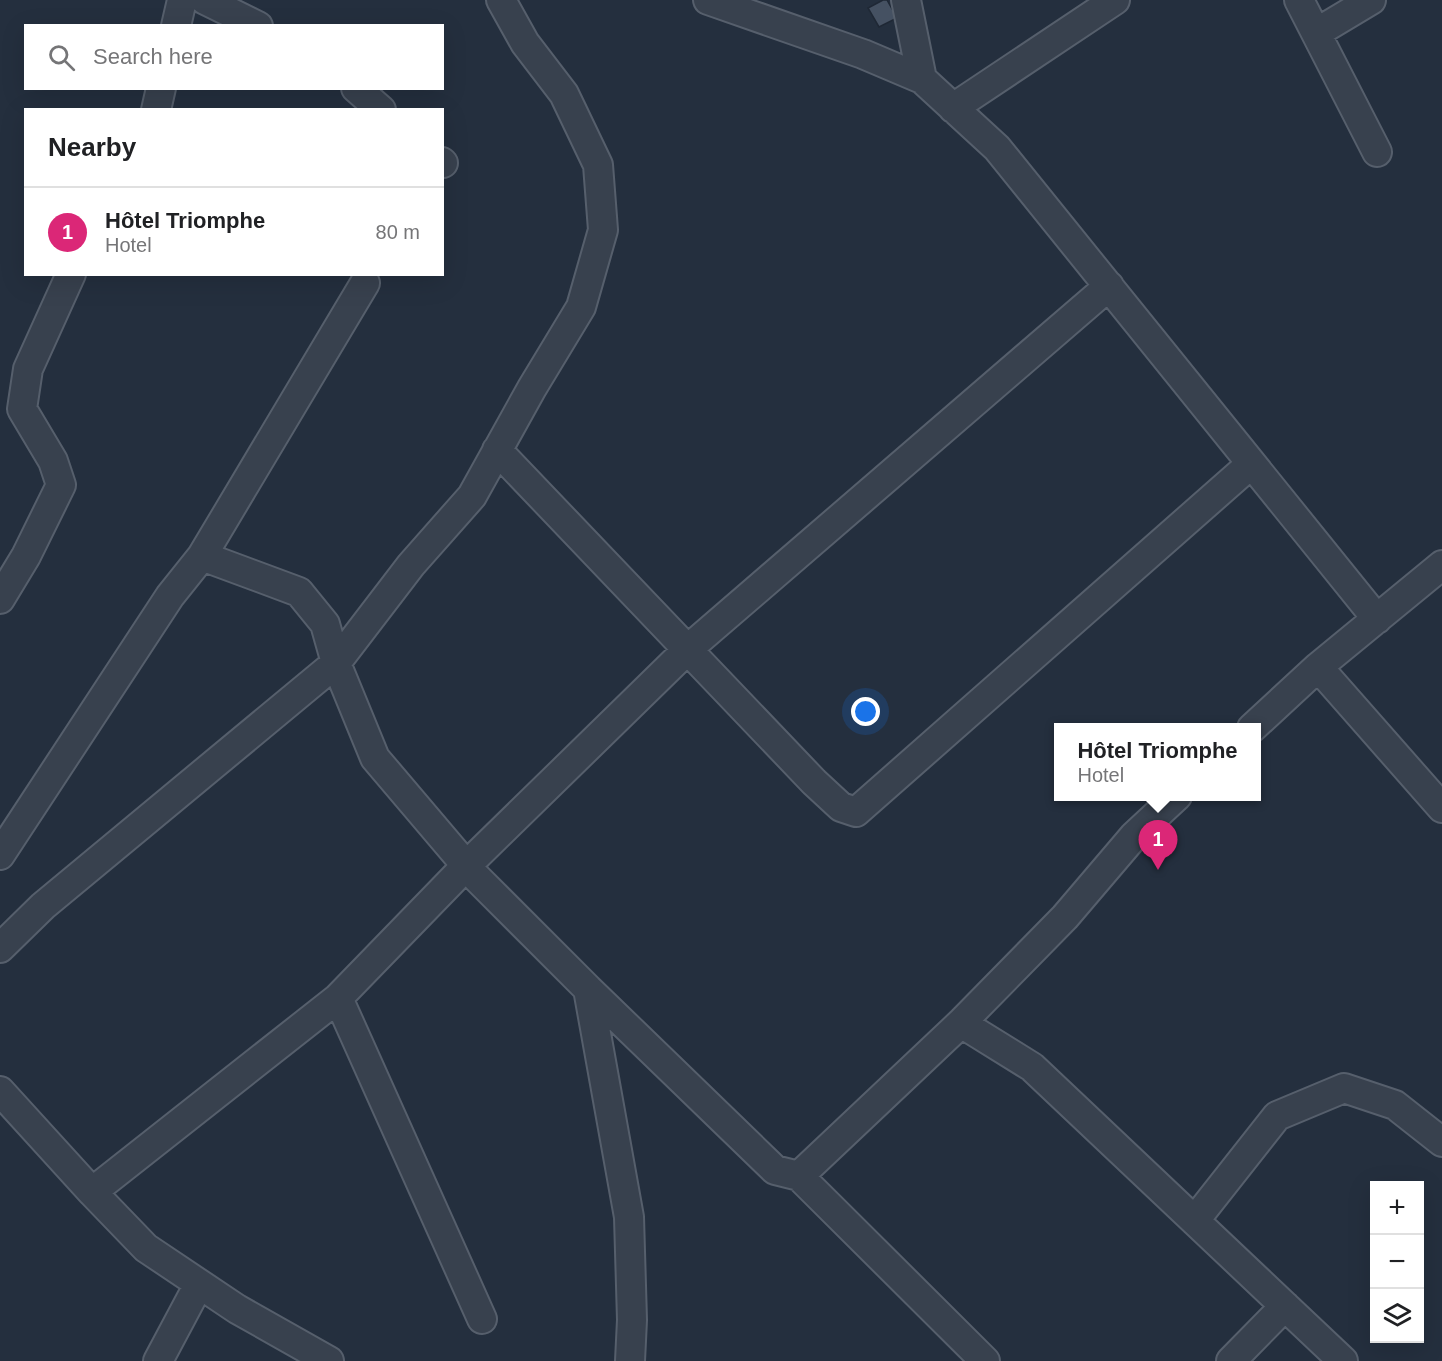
<!DOCTYPE html>
<meta charset="utf-8">
<style>
:root{--surface:#fff;--page:#f6f6f6;--text:#202124;--muted:#757577;--line:#e0e0e0;--accent:#db2777}
body{margin:0;font-family:Helvetica,sans-serif;background:var(--page);color:var(--text)}
.controls{position:absolute;right:18px;bottom:18px;display:grid;overflow:hidden;border-radius:0px;box-shadow:0 6px 24px #0002}
.controls button{width:54px;height:54px;display:grid;place-items:center;padding:0;border:0;border-bottom:2px solid var(--line);background:var(--surface);color:var(--text);font:30px sans-serif}
.you{position:absolute;left:866px;top:712px;width:21px;height:21px;margin:-15px;border:4px solid #fff;border-radius:50%;background:#1a73e8;box-shadow:0 0 0 9px #1a73e833}
.badge{display:grid;place-items:center;width:39px;height:39px;border-radius:50%;background:var(--accent);color:#fff;font-size:20px;font-weight:700}
.pin{position:absolute;translate:-50% -50px;filter:drop-shadow(0 2px 3px #0008)}
.pin::after{content:'';position:absolute;top:32px;width:21px;height:18px;background:inherit;clip-path:polygon(0 0,100% 0,50% 100%)}
.popup{position:absolute;left:1054px;top:723px;width:207px;height:78px;box-sizing:border-box;display:grid;place-content:center;border-radius:0px;background:var(--surface);filter:drop-shadow(0 2px 4px #0005);font-size:20px;white-space:nowrap;color:var(--muted)}
.popup b{font-size:22px;color:var(--text)}
.popup::after{content:'';position:absolute;left:50%;top:100%;margin-left:-12px;border:12px solid transparent;border-top-color:var(--surface)}
.list{margin:0;padding:0;list-style:none}
h2{display:flex;justify-content:space-between;align-items:center;height:78px;margin:0;padding:0 24px;font-size:26px}
h2 small{font-size:20px;font-weight:400;color:var(--muted)}
.list li{display:grid;grid-template-columns:39px 1fr auto;gap:18px;align-items:center;box-sizing:border-box;height:90px;padding:0 24px;border-top:2px solid var(--line)}
.list b{display:block;font-size:22px;white-space:nowrap}
.list p{margin:0;font-size:20px;white-space:nowrap;color:var(--muted)}
.list em{font-size:20px;font-style:normal;color:var(--muted)}
.icon{flex:none;width:33px;height:33px;fill:none;stroke:currentColor;stroke-width:2;stroke-linecap:round;stroke-linejoin:round}
.map{position:relative;flex:none;width:1442px;height:1361px;overflow:hidden}
.search{position:absolute;background:var(--surface);box-shadow:0 6px 24px #0002;left:24px;top:24px;width:420px;height:66px;display:flex;align-items:center;gap:15px;box-sizing:border-box;padding:0 21px;border-radius:0px;color:var(--muted);font-size:22px}
.panel{position:absolute;background:var(--surface);box-shadow:0 6px 24px #0002;left:24px;top:108px;width:420px;height:168px;border-radius:0px}
.map>svg:first-child{display:block}
</style>
<div class="map">
<svg width="1442" height="1361" viewBox="0 0 1442 1361">
<rect width="100%" height="100%" fill="#242f3e"/>
<!-- building -->
<path fill="#455162" stroke="#1f2835" stroke-width="1.5" d="M883,0H887L897,18L879,27L868,8Z"/>
<g fill="none" stroke-linecap="round" stroke-linejoin="round">
<defs>
<path id="minor" d="M205,0L258,26
M501,0L525,43L564,94L598,165L603,230L581,307L532,388L472,496L411,565L336,663L375,758L476,877L588,989L629,1217L632,1320L630,1361
M708,0L863,54L922,79L997,148L1377,619
M906,0L922,79
M1299,0L1377,152
M176,26L182,0
M1316,33L1371,0
M356,88L381,110
M953,108L1115,0
M156,110L161,88
M442,162L443,163
M497,450L814,782L841,807L856,812L1251,464
M202,556L365,283
M0,599L26,556L61,485L53,461L22,409L28,369L71,274
M1318,667L1442,808
M1252,728L1318,667L1442,565
M0,855L170,596L202,556L299,592L325,624L336,663L43,906L0,948
M588,989L775,1170L799,1176L961,1023L1032,1067L1343,1361
M338,998L482,1319
M961,1023L1065,917L1134,836L1177,796
M0,1091L92,1192L146,1248L237,1309L329,1361
M799,1176L985,1361
M92,1192L338,998L467,865L688,649L1109,286
M1195,1220L1277,1116L1344,1088L1395,1105L1442,1142
M158,1361L199,1284
M1231,1361L1285,1306"/>
</defs>
<!-- minor casing -->
<use href="#minor" stroke="#565f6c" stroke-width="32"/>
<!-- minor -->
<use href="#minor" stroke="#38414e" stroke-width="28"/>
</g>
</svg>
<div class="controls">
<button>+</button>
<button>−</button>
<button><svg class="icon" aria-label="layers" viewBox="0 0 24 24"><path d="M12 4l9 5-9 5-9-5zM3 14l9 5 9-5"/></svg></button>
</div>
<div class="you"></div>
<div class="pin badge" style="left:1158px;top:870px">1</div>
<div class="popup"><b>Hôtel Triomphe</b>Hotel</div>
<div class="search"><svg class="icon" aria-label="search" viewBox="0 0 24 24"><circle cx="10" cy="10" r="6"/><path d="M15 15l6 6"/></svg>Search here</div>
<section class="panel">
<h2>Nearby<small></small></h2>
<ul class="list">
<li><span class="badge">1</span><div><b>Hôtel Triomphe</b><p>Hotel</p></div><em>80 m</em></li>
</ul>
</section>
</div>
